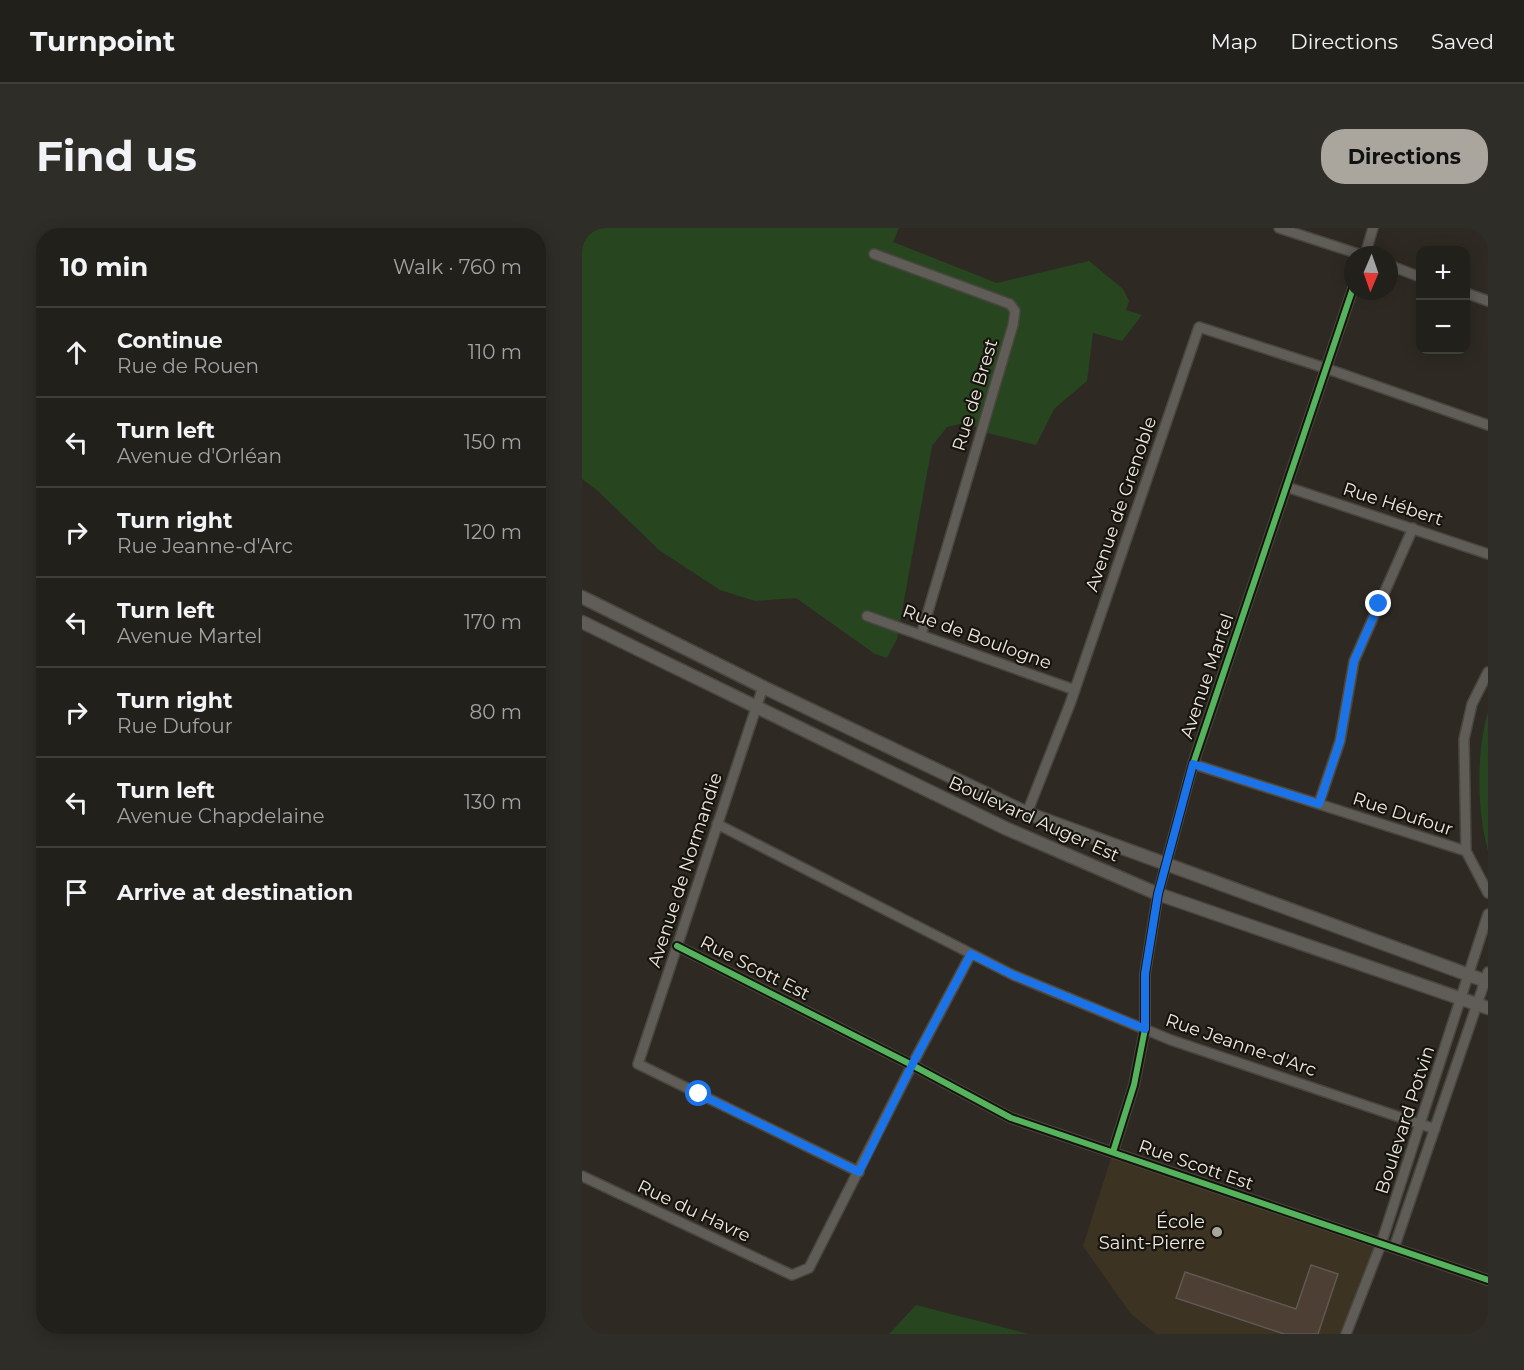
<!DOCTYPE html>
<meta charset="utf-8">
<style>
:root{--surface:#22201a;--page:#2e2d27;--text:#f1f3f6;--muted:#a2a3a2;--line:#3f3e39;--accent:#aaa69e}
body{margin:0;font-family:Montserrat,sans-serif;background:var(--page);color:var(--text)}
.controls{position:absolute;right:18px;top:18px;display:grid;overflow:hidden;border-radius:12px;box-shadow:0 3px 15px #0003}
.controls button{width:54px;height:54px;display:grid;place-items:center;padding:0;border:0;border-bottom:2px solid var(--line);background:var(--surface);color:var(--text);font:30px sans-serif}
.compass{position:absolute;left:762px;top:18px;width:54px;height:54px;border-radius:50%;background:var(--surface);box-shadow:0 3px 15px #0003;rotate:182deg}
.stop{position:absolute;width:18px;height:18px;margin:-14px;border:4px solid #1a73e8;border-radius:50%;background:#fff}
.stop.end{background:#1a73e8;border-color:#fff;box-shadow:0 2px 6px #0008}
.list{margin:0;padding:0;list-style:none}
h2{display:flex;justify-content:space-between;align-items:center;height:78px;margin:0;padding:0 24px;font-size:26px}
h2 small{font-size:20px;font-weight:400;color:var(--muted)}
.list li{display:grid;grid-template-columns:39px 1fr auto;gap:18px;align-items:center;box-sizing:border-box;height:90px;padding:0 24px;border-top:2px solid var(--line)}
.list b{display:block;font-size:22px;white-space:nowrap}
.list p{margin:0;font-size:20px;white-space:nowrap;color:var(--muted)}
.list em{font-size:20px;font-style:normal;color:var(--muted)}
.icon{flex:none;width:33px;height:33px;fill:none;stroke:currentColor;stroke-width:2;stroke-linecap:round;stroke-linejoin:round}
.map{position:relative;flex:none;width:906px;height:1106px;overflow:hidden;border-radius:24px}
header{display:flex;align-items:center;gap:36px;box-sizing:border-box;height:84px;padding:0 30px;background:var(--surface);border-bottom:2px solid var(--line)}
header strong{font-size:28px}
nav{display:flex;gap:33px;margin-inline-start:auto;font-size:21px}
.intro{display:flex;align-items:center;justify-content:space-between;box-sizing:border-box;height:144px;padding:0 36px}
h1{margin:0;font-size:42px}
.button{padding:15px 27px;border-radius:24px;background:var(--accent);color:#111;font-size:21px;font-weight:700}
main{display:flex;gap:36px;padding:0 36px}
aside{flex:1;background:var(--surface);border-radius:24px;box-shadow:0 3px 15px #0003}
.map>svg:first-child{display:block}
</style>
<header>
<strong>Turnpoint</strong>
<nav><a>Map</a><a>Directions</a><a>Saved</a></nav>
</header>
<div class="intro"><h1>Find us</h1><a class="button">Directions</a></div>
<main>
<aside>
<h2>10 min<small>Walk · 760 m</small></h2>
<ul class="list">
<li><svg class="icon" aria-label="ahead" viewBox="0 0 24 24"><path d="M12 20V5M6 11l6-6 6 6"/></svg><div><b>Continue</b><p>Rue de Rouen</p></div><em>110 m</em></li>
<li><svg class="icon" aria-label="left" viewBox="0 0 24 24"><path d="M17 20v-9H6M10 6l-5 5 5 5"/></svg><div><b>Turn left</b><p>Avenue d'Orléan</p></div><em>150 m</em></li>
<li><svg class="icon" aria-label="right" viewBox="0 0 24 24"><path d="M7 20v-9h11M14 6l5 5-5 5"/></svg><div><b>Turn right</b><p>Rue Jeanne-d'Arc</p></div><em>120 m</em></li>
<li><svg class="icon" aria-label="left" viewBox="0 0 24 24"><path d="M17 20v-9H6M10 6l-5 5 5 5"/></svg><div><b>Turn left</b><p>Avenue Martel</p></div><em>170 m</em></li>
<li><svg class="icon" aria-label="right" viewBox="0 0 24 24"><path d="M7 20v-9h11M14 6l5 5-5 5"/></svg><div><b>Turn right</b><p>Rue Dufour</p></div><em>80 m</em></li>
<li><svg class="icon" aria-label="left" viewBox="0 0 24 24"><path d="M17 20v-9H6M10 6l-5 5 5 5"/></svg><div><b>Turn left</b><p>Avenue Chapdelaine</p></div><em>130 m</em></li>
<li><svg class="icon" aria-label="arrive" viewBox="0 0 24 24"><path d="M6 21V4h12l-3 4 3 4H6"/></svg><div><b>Arrive at destination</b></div></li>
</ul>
</aside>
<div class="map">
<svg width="906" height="1106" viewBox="0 0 906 1106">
<rect width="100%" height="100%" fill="#2e2a23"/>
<!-- built -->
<path fill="#3d3322" d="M531,924L799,1016L764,1106H574L549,1086L501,1018Z"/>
<!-- green -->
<path fill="#27461f" d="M0,0H317L311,14L415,55L507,33L541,61L547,73L544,82L560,87L540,113L511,105L505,153L472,181L454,217L401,204L386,194L365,199L350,218L315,411L305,430L293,426L214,370L173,373L138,362L77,322L16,263L0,251Z
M906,484V623C895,582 894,525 906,484Z
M334,1077L447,1106H307Z"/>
<!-- building -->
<path fill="#4e3f35" stroke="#5e5954" stroke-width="1.5" d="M729,1037L756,1046L736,1106H702L594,1070L603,1044L714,1081Z"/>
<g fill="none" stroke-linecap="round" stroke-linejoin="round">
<defs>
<path id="street" d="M697,0L780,27
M292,26L428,76L433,83L431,97L339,407
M783,27L791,0
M807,37L838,49
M884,65L906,73
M705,259L906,326
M285,388L493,462
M906,444L890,476L882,511L884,623L906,665
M181,459L56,836L277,944
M611,536L884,623
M737,575L758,513L772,433L831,300
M445,585L488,476L617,99L743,140L906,197
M135,596L431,747L589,812L853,901
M95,718L330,837L429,890L906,1052
M531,924L552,857L563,801V746L576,666L611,536L771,60
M0,948L210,1047L227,1040L330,837L389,726
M812,1020L906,744
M764,1106L799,1016L906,686"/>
<path id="secondary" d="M0,369L181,459L445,585L906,754
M0,394L423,600L576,666L906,780"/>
</defs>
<!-- street casing -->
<use href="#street" stroke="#49463f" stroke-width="12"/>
<!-- secondary casing -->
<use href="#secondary" stroke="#49463f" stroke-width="15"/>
<!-- street -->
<use href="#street" stroke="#605d58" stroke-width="9"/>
<!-- secondary -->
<use href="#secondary" stroke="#605d58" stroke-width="12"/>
<defs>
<path id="cycleway" d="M95,718L330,837L429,890L906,1052
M531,924L552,857L563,801V746L576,666L611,536L771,60"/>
</defs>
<!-- cycleway casing -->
<use href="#cycleway" stroke="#17140e" stroke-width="10"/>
<!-- cycleway -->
<use href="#cycleway" stroke="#56b35d" stroke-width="6"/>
</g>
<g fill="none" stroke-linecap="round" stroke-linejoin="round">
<!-- route -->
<path stroke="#1a73e8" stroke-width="8" d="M117,866L277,944L330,837L389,726L431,747L563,801V746L576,666L611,536L737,576L758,513L772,433L797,376"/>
</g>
<!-- markers -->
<circle fill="#aaa69e" stroke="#17140e" stroke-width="2" cx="635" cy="1004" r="6"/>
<g text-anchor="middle" stroke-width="4.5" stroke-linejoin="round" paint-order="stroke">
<!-- street labels -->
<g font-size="18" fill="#ede8e1" stroke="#17140e">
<text transform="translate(393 167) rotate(-73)" y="6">Rue de Brest</text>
<text transform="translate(539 276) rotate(-71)" y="6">Avenue de Grenoble</text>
<text transform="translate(811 276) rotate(18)" y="6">Rue Hébert</text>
<text transform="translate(395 409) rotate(20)" y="6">Rue de Boulogne</text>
<text transform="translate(625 448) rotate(-71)" y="6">Avenue Martel</text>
<text transform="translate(821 586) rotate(18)" y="6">Rue Dufour</text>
<text transform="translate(452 591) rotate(24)" y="6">Boulevard Auger Est</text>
<text transform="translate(103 642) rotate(-72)" y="6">Avenue de Normandie</text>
<text transform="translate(173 740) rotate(27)" y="6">Rue Scott Est</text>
<text transform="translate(659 817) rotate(19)" y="6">Rue Jeanne-d'Arc</text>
<text transform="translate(823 892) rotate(-72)" y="6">Boulevard Potvin</text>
<text transform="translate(614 937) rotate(19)" y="6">Rue Scott Est</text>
<text transform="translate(112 983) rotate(25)" y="6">Rue du Havre</text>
</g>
<!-- poi labels -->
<g font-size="18" fill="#ede8e1" stroke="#17140e" text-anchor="end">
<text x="623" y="1000">École<tspan x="623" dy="21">Saint-Pierre</tspan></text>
</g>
</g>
</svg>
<div class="controls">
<button>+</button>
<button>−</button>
</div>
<svg class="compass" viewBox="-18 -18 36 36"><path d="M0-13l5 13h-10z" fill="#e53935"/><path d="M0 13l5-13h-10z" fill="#a2a3a2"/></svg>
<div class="stop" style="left:117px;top:866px"></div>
<div class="stop end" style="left:797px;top:376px"></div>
</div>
</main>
